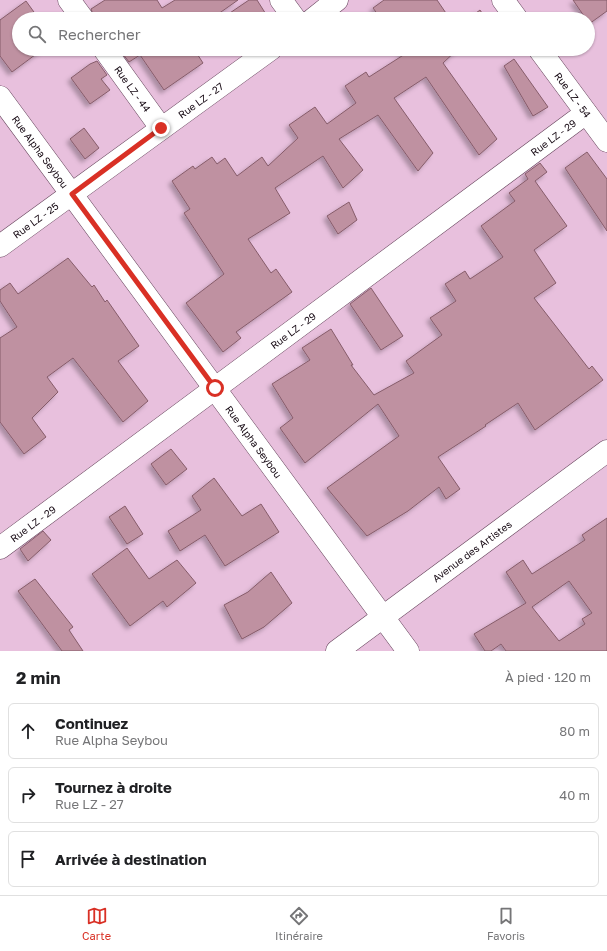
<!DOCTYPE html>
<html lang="fr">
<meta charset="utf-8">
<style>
:root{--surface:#fff;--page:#f6f6f6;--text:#202124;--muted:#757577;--line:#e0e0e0;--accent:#d93025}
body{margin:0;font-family:"Golos Text",sans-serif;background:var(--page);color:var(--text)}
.stop{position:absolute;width:12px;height:12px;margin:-9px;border:3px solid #d93025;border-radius:50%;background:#fff}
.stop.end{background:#d93025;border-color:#fff;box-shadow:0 1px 4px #0008}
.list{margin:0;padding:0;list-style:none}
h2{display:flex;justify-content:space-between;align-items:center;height:52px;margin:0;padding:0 16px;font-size:17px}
h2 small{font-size:13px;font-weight:400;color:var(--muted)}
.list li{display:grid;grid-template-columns:26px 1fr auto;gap:12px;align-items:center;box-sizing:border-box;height:56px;margin:0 8px 8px;padding:0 8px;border:1px solid var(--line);border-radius:6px}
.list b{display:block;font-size:15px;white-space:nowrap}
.list p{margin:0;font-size:13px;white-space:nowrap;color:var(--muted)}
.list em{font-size:13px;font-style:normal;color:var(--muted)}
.icon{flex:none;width:22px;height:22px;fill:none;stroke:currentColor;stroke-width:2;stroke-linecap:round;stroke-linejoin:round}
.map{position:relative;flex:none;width:607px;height:651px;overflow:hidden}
.search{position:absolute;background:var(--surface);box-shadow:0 1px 3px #0004;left:12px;right:12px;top:12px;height:44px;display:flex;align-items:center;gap:10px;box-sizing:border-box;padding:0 14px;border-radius:22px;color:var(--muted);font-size:15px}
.sheet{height:244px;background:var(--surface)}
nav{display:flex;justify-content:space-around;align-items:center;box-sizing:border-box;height:56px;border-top:1px solid var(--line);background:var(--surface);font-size:11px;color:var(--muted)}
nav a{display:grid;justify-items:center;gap:2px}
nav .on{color:var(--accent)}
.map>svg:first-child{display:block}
</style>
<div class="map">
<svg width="607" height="651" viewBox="0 0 607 651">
<defs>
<filter id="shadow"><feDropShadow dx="-3.5" dy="3.5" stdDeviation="2" flood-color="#0004"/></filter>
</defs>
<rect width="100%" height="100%" fill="#e8c0dd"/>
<!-- building -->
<path fill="#bf91a1" stroke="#865c6a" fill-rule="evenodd" filter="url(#shadow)" d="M105,0H157L162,8L175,0H238L211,19H95L91,9Z
M249,0H257L269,19H221Z
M384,0H437L450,19H381L373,8Z
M573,0H607V11L589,24L588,19H586Z
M26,1L39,19H19V49H43L12,72L0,56V20Z
M480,10L486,19H468Z
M119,49H194L203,63L164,90L140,55L129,62Z
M401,49H458L443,63L497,139L479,155L426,77L394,98L433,153L418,171L378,115L339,139L363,170L343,188L323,156L275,188L290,213L248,239L271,273L276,269L292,292L236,332L241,338L223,352L186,303L224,274L184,213L190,209L172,181L193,166L195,169L212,157L217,164L225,158L237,176L262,157L268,166L298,138L289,125L315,107L327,124L356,103L345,86L366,72L369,77L405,54Z
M514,59L548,107L533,116L504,66Z
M97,61L107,75L101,79L110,90L90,104L71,78L90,64Z
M84,128L99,148L85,159L70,139Z
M587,152L607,179V231L565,168Z
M540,163L547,172L535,181L567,226L534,250L556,283L534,298L589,369L592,366L603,380L535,430L518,403L485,425L486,426L438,457L460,489L446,499L439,487L408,511L367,536L327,488L399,436L378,404L305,463L280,428L293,418L272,384L310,360L302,348L331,329L353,365H351L374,395L414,373L406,361L442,335L430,318L456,301L445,284L465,271L470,279L503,257L481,226L515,201L509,193L528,179L525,174Z
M349,202L357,220L338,234L327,216Z
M68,258L92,287L94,285L105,302L107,300L139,346L118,361L148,401L123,422L73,358L47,377L58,392L32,418L46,437L24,454L0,422V338L17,327L0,301V290L10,283L18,294Z
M371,288L403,336L381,350L350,304Z
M171,449L187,469L166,485L151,464Z
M214,478L242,516L261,504L279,532L225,566L205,535L180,551L168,531L201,510L192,496Z
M125,506L143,534L127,544L109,517Z
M607,518V651H506L501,644L491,651H485L474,634L526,603L506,572L523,560L532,574L585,540L582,535ZM569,581L592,613L582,619L585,624L559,641L532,607Z
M43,531L51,540L28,561L20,549Z
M127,548L149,579L177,560L196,583L167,607L163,601L130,626L92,574Z
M271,572L292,603L264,627L242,639L224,605L248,592Z
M35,579L73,627L69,630L83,651H62L18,591Z"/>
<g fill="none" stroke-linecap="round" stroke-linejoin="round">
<defs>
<g id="minor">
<path d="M69,0L83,19"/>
<path d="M281,0L295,19"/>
<path d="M503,0L517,19"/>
<path d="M313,19L337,0"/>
<path id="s1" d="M104,49L161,128"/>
<path id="s2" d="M539,49L607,141"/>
<path id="s3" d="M0,97L408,651"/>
<path id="s4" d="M0,246L271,49"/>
<path id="s5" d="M0,548L586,113"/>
<path id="s6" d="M337,651L607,451"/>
</g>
</defs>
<!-- minor casing -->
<use href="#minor" stroke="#66445c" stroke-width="23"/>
<!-- minor -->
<use href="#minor" stroke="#fff" stroke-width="22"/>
</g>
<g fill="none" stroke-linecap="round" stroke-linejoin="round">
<!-- route -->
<path stroke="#d93025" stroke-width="5" d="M161,128L72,194L215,388"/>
</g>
<g text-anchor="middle" stroke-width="3" stroke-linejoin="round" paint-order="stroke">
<!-- street labels -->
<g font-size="10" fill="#150812" stroke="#f6cdea">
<text dy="4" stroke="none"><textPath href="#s1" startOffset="49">Rue LZ - 44</textPath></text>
<text dy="4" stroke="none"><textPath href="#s2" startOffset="57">Rue LZ - 54</textPath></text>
<text dy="4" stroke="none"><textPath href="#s4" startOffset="248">Rue LZ - 27</textPath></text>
<text dy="4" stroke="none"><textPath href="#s5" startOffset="689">Rue LZ - 29</textPath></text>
<text dy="4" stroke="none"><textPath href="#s3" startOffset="68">Rue Alpha Seybou</textPath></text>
<text dy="4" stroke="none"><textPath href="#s4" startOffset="44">Rue LZ - 25</textPath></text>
<text dy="4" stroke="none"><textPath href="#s5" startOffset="365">Rue LZ - 29</textPath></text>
<text dy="4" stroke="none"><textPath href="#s3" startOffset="428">Rue Alpha Seybou</textPath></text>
<text dy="4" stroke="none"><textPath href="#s5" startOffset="41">Rue LZ - 29</textPath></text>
<text dy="4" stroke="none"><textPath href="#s6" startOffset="168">Avenue des Artistes</textPath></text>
</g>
</g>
</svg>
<div class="stop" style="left:215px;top:388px"></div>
<div class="stop end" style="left:161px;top:128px"></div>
<div class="search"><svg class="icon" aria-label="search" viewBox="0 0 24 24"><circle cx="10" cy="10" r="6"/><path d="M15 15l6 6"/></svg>Rechercher</div>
</div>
<section class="sheet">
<h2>2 min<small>À pied · 120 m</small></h2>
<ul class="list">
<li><svg class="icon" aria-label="ahead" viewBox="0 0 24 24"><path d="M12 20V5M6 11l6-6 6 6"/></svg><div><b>Continuez</b><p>Rue Alpha Seybou</p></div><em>80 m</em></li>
<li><svg class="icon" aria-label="right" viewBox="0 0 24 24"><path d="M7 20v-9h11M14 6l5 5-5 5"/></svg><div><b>Tournez à droite</b><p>Rue LZ - 27</p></div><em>40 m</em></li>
<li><svg class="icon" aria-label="arrive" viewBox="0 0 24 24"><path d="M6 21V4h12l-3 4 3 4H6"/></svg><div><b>Arrivée à destination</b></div></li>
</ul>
</section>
<nav>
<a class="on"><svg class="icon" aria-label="map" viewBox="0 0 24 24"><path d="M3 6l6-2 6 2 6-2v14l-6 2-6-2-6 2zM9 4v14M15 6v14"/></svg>Carte</a>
<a><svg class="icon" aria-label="directions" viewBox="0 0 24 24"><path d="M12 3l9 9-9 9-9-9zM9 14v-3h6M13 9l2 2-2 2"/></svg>Itinéraire</a>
<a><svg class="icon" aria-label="saved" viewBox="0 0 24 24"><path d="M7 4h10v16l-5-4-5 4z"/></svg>Favoris</a>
</nav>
